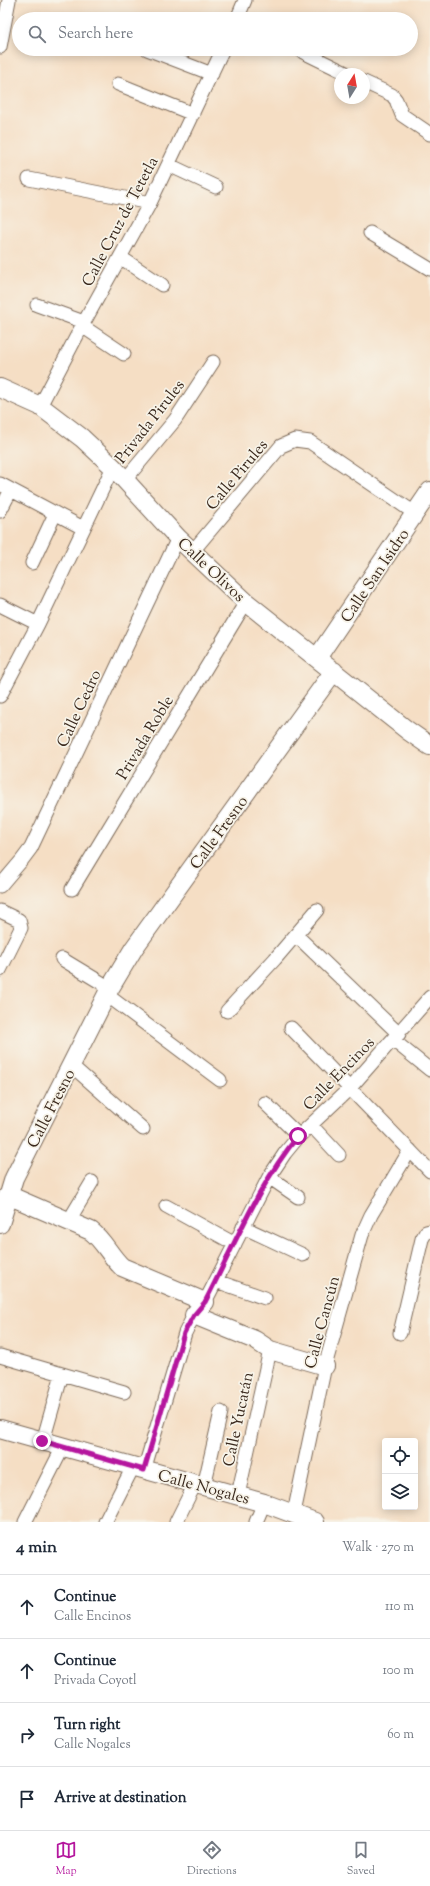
<!DOCTYPE html>
<meta charset="utf-8">
<style>
:root{--surface:#fff;--page:#f2f2f3;--text:#1f2937;--muted:#747a83;--line:#e0e1e3;--accent:#b5179e}
body{margin:0;font-family:"Sorts Mill Goudy",serif;background:var(--page);color:var(--text)}
.controls{position:absolute;right:12px;bottom:12px;display:grid;overflow:hidden;border-radius:4px;box-shadow:0 2px 10px #0003}
.controls button{width:36px;height:36px;display:grid;place-items:center;padding:0;border:0;border-bottom:1px solid var(--line);background:var(--surface);color:var(--text);font:20px sans-serif}
.compass{position:absolute;left:334px;top:68px;width:36px;height:36px;border-radius:50%;background:var(--surface);box-shadow:0 2px 10px #0003;rotate:11deg}
.stop{position:absolute;width:12px;height:12px;margin:-9px;border:3px solid #b5179e;border-radius:50%;background:#fff}
.stop.end{background:#b5179e;border-color:#fff;box-shadow:0 1px 4px #0008}
.list{margin:0;padding:0;list-style:none}
h2{display:flex;justify-content:space-between;align-items:center;height:52px;margin:0;padding:0 16px;font-size:17px}
h2 small{font-size:13px;font-weight:400;color:var(--muted)}
.list li{display:grid;grid-template-columns:26px 1fr auto;gap:12px;align-items:center;box-sizing:border-box;height:64px;padding:0 16px;border-top:1px solid var(--line)}
.list b{display:block;font-size:15px;white-space:nowrap}
.list p{margin:0;font-size:13px;white-space:nowrap;color:var(--muted)}
.list em{font-size:13px;font-style:normal;color:var(--muted)}
.icon{flex:none;width:22px;height:22px;fill:none;stroke:currentColor;stroke-width:2;stroke-linecap:round;stroke-linejoin:round}
.map{position:relative;flex:none;width:430px;height:1522px;overflow:hidden}
.search{position:absolute;background:var(--surface);box-shadow:0 2px 10px #0003;left:12px;right:12px;top:12px;height:44px;display:flex;align-items:center;gap:10px;box-sizing:border-box;padding:0 14px;border-radius:22px;color:var(--muted);font-size:15px}
.sheet{height:308px;background:var(--surface)}
nav{display:flex;justify-content:space-around;align-items:center;box-sizing:border-box;height:56px;border-top:1px solid var(--line);background:var(--surface);font-size:11px;color:var(--muted)}
nav a{display:grid;justify-items:center;gap:2px}
nav .on{color:var(--accent)}
.map>svg:first-child{display:block}
</style>
<div class="map">
<svg width="430" height="1522" viewBox="0 0 430 1522">
<rect width="100%" height="100%" fill="#f7f3e8"/>
<filter id="ink" filterUnits="userSpaceOnUse"><feTurbulence type="fractalNoise" baseFrequency=".025" numOctaves="2"/><feDisplacementMap in="SourceGraphic" scale="8" xChannelSelector="R" yChannelSelector="G"/><feConvolveMatrix kernelMatrix="1 2 1 2 8 2 1 2 1" color-interpolation-filters="sRGB"/></filter>
<filter id="wash" filterUnits="userSpaceOnUse"><feTurbulence type="fractalNoise" baseFrequency=".012" numOctaves="4" result="noise"/><feDisplacementMap in="SourceGraphic" scale="16" xChannelSelector="R" yChannelSelector="G"/><feGaussianBlur stdDeviation="0.9" result="paint"/><feColorMatrix in="noise" values="0 0 0 0 0 0 0 0 0 0 0 0 0 0 0 0 0 1.4 0 .05"/><feComposite in="paint" operator="in"/></filter>
<g filter="url(#wash)">
<rect width="100%" height="100%" fill="#f5dec4"/>
</g>
<g filter="url(#ink)">
<g fill="none" stroke-linecap="round" stroke-linejoin="round">
<defs>
<path id="street" d="M237,19L245,0
M0,47L9,0
M147,49L212,74
M303,52L348,74
M364,82L392,95L396,100L402,115L430,134
M118,84L193,114
M169,165L216,187
M29,179L150,203
M370,233L430,269
M120,257L162,285
M37,305L84,322
M82,326L124,354
M40,406L82,326L150,203L223,49
M125,480L175,420L213,362
M0,484L83,528
M0,511L11,490
M192,552L281,446L295,440L310,442L416,514
M32,563L55,514
M0,605L38,624
M0,696L38,624L113,467
M0,886L22,860L31,848L178,538
M72,889L246,602
M0,911L19,920L21,928L0,970
M296,935L399,1034
M62,959L110,988
M107,995L220,1080
M227,1011L275,959L317,910
M291,1028L430,1171
M393,1040L430,1070
M72,1066L143,1129
M265,1103L299,1136
M311,1125L339,1155
M269,1177L298,1197
M166,1206L235,1244
M68,1222L92,1182
M243,1227L303,1255
M216,1281L265,1298
M205,1302L269,1177L285,1153L299,1136L350,1088L430,997
M400,1333L422,1239L426,1232L430,1231
M0,1356L124,1392
M43,1441L62,1374
M144,1470L185,1333L194,1315
M204,1486L221,1412
M238,1495L270,1350
M294,1513L325,1366L362,1235L371,1215L410,1150
M25,1522L63,1447
M105,1522L133,1467
M176,1522L195,1484
M256,1522L264,1503"/>
<path id="secondary" d="M0,388L40,406L82,438L113,467L178,538L246,602L407,730L430,746
M317,658L430,491
M8,1195L91,1231C104,1241 110,1256 122,1267L205,1302L194,1315L255,1340L270,1350L325,1366
M0,1224L14,1178L110,988L134,948L334,671
M0,1429L264,1503L315,1522"/>
</defs>
<!-- street casing -->
<use href="#street" stroke="#7c6958" stroke-width="15"/>
<!-- secondary casing -->
<use href="#secondary" stroke="#7c6958" stroke-width="20"/>
<!-- street -->
<use href="#street" stroke="#fff" stroke-width="13"/>
<!-- secondary -->
<use href="#secondary" stroke="#fff" stroke-width="18"/>
</g>
</g>
<g fill="none" stroke-linecap="round" stroke-linejoin="round" filter="url(#ink)">
<!-- route -->
<path stroke="#b5179e" stroke-width="5" d="M42,1441L144,1470L184,1333L194,1315L205,1302C234,1246 258,1185 298,1136"/>
</g>
<g text-anchor="middle" stroke-width="3.5" stroke-linejoin="round" paint-order="stroke">
<!-- street labels -->
<g font-size="16" fill="#3b2a1e" stroke="#f7f3e8">
<text transform="translate(119 221) rotate(-62)" y="6">Calle Cruz de Tetetla</text>
<text transform="translate(149 421) rotate(-52)" y="6">Privada Pirules</text>
<text transform="translate(236 474) rotate(-50)" y="6">Calle Pirules</text>
<text transform="translate(212 569) rotate(43)" y="6">Calle Olivos</text>
<text transform="translate(374 575) rotate(-56)" y="6">Calle San Isidro</text>
<text transform="translate(78 708) rotate(-65)" y="6">Calle Cedro</text>
<text transform="translate(144 737) rotate(-59)" y="6">Privada Roble</text>
<text transform="translate(218 832) rotate(-54)" y="6">Calle Fresno</text>
<text transform="translate(338 1073) rotate(-46)" y="6">Calle Encinos</text>
<text transform="translate(50 1108) rotate(-63)" y="6">Calle Fresno</text>
<text transform="translate(321 1322) rotate(-75)" y="6">Calle Cancún</text>
<text transform="translate(237 1419) rotate(-78)" y="6">Calle Yucatán</text>
<text transform="translate(204 1486) rotate(15)" y="6">Calle Nogales</text>
</g>
</g>
</svg>
<div class="controls">
<button><svg class="icon" aria-label="locate" viewBox="0 0 24 24"><circle cx="12" cy="12" r="6"/><path d="M12 2v4M12 18v4M2 12h4M18 12h4"/></svg></button>
<button><svg class="icon" aria-label="layers" viewBox="0 0 24 24"><path d="M12 4l9 5-9 5-9-5zM3 14l9 5 9-5"/></svg></button>
</div>
<svg class="compass" viewBox="-18 -18 36 36"><path d="M0-13l5 13h-10z" fill="#e53935"/><path d="M0 13l5-13h-10z" fill="#747a83"/></svg>
<div class="stop" style="left:298px;top:1136px"></div>
<div class="stop end" style="left:42px;top:1441px"></div>
<div class="search"><svg class="icon" aria-label="search" viewBox="0 0 24 24"><circle cx="10" cy="10" r="6"/><path d="M15 15l6 6"/></svg>Search here</div>
</div>
<section class="sheet">
<h2>4 min<small>Walk · 270 m</small></h2>
<ul class="list">
<li><svg class="icon" aria-label="ahead" viewBox="0 0 24 24"><path d="M12 20V5M6 11l6-6 6 6"/></svg><div><b>Continue</b><p>Calle Encinos</p></div><em>110 m</em></li>
<li><svg class="icon" aria-label="ahead" viewBox="0 0 24 24"><path d="M12 20V5M6 11l6-6 6 6"/></svg><div><b>Continue</b><p>Privada Coyotl</p></div><em>100 m</em></li>
<li><svg class="icon" aria-label="right" viewBox="0 0 24 24"><path d="M7 20v-9h11M14 6l5 5-5 5"/></svg><div><b>Turn right</b><p>Calle Nogales</p></div><em>60 m</em></li>
<li><svg class="icon" aria-label="arrive" viewBox="0 0 24 24"><path d="M6 21V4h12l-3 4 3 4H6"/></svg><div><b>Arrive at destination</b></div></li>
</ul>
</section>
<nav>
<a class="on"><svg class="icon" aria-label="map" viewBox="0 0 24 24"><path d="M3 6l6-2 6 2 6-2v14l-6 2-6-2-6 2zM9 4v14M15 6v14"/></svg>Map</a>
<a><svg class="icon" aria-label="directions" viewBox="0 0 24 24"><path d="M12 3l9 9-9 9-9-9zM9 14v-3h6M13 9l2 2-2 2"/></svg>Directions</a>
<a><svg class="icon" aria-label="saved" viewBox="0 0 24 24"><path d="M7 4h10v16l-5-4-5 4z"/></svg>Saved</a>
</nav>
